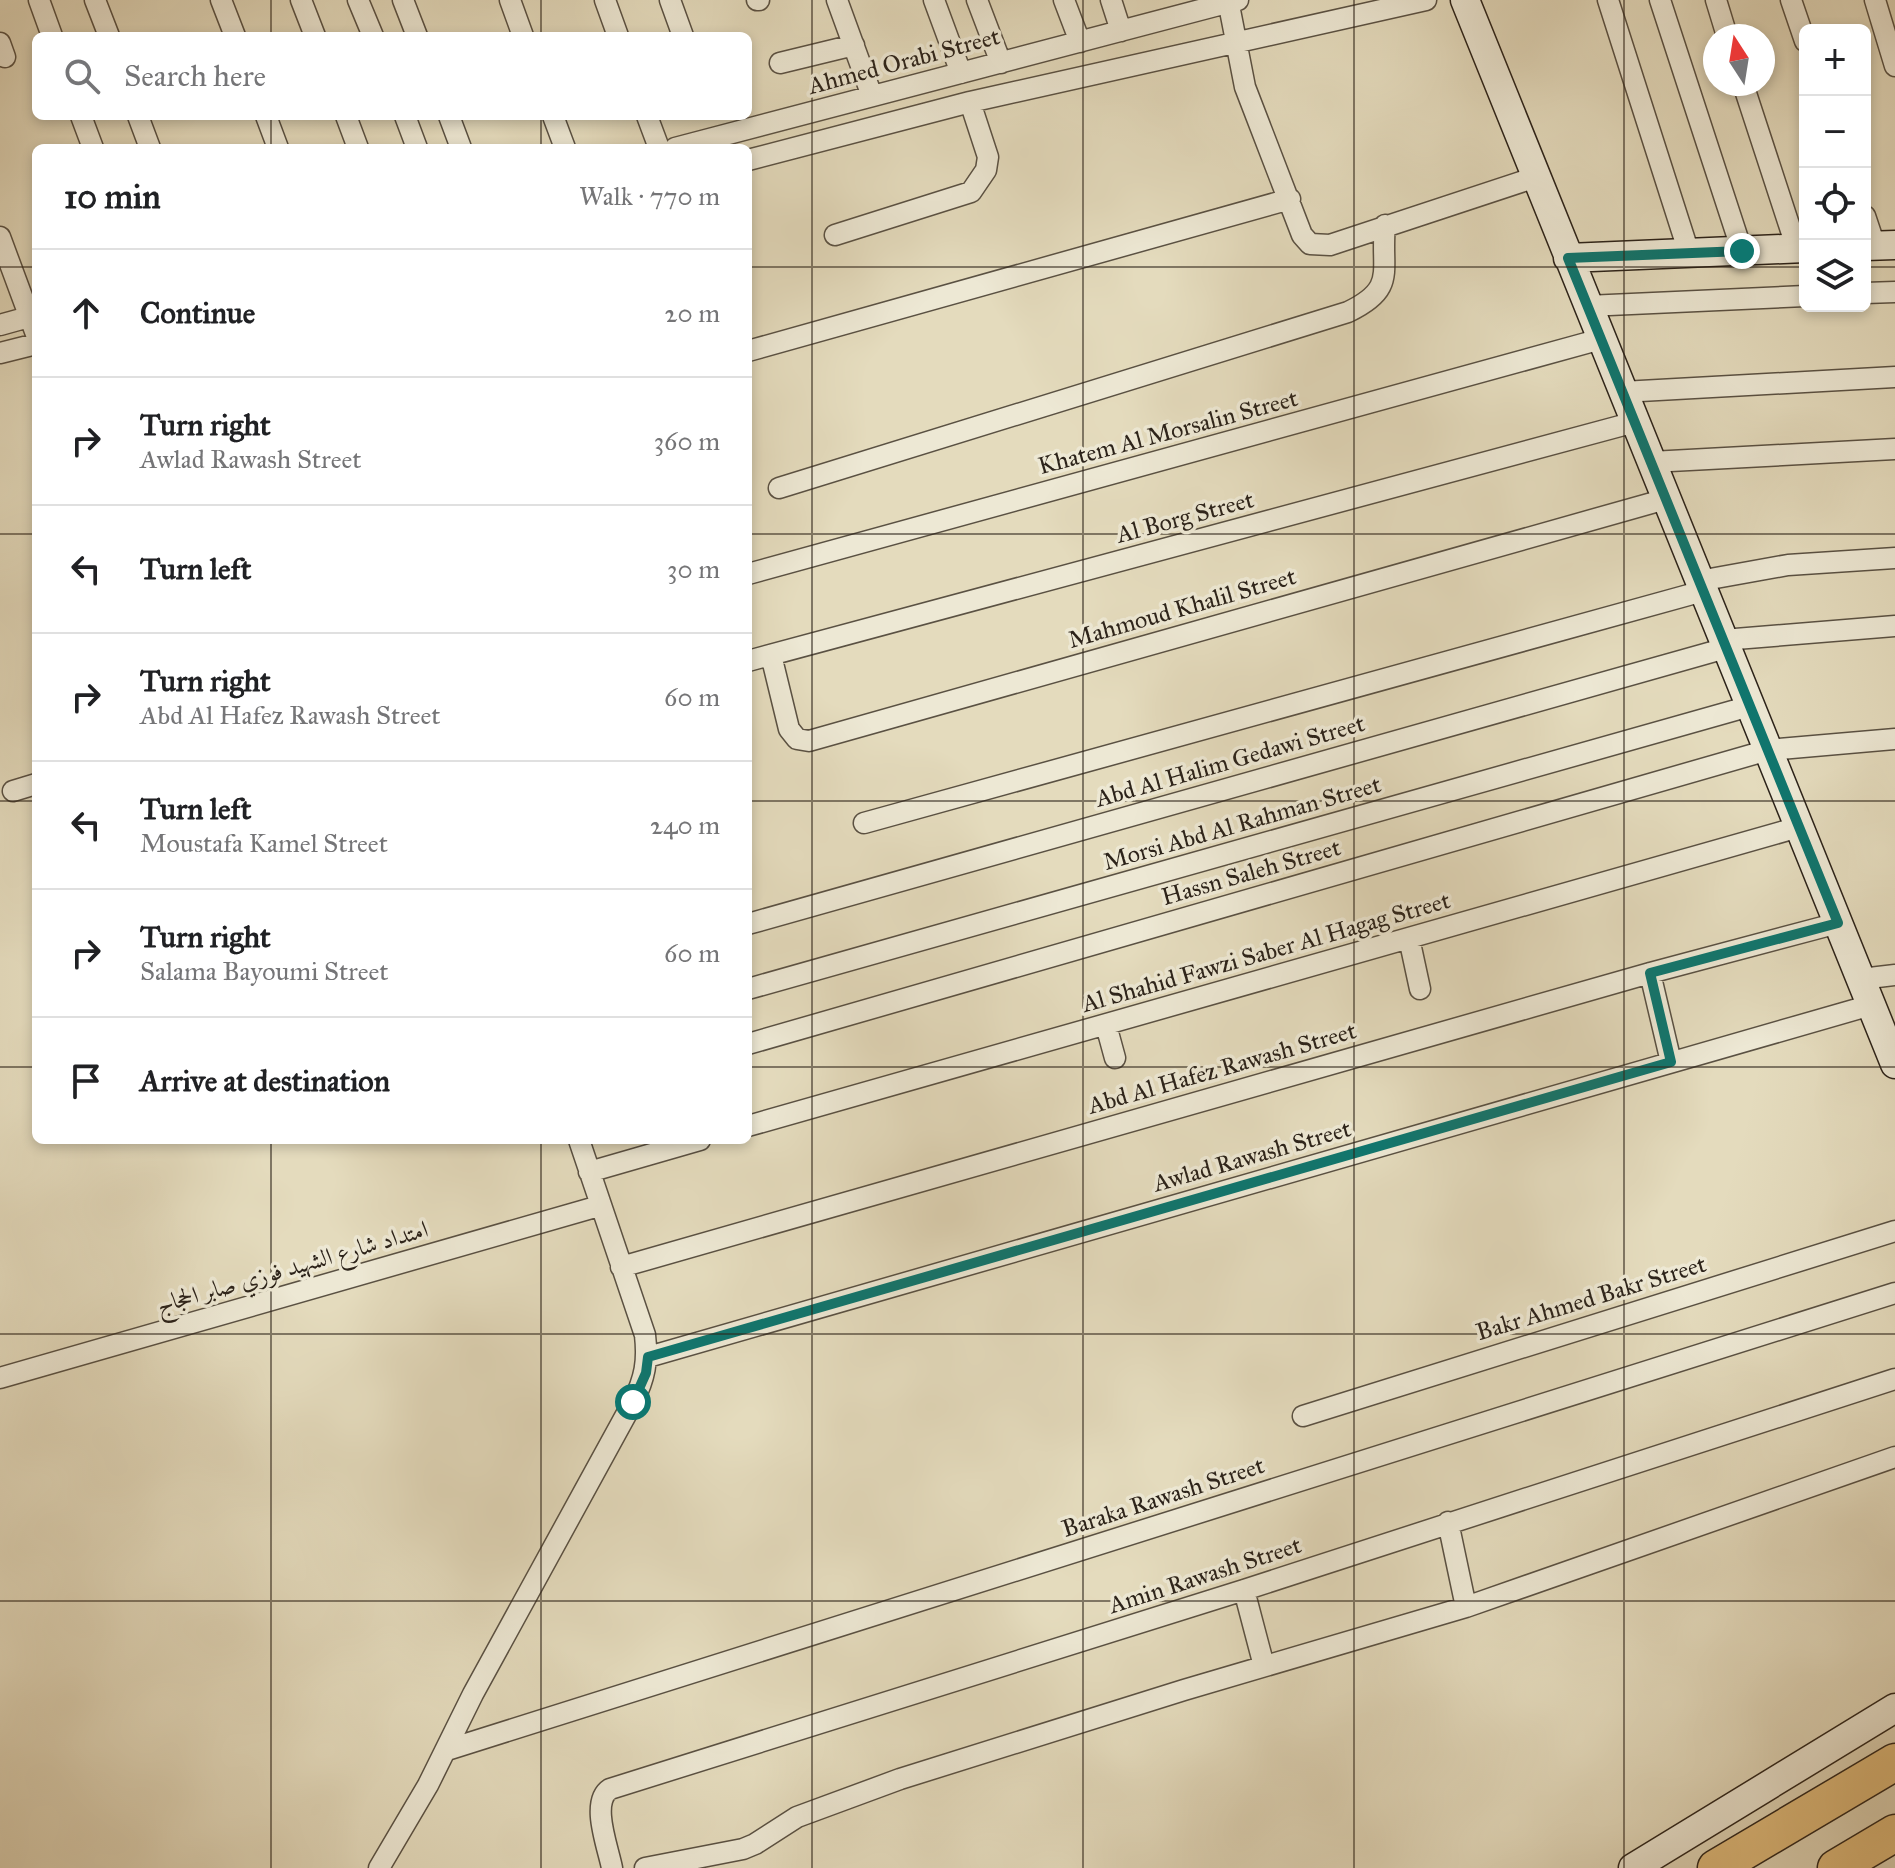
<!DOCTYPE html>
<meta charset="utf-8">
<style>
:root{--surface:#fff;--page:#f2f2f2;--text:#202124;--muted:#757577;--line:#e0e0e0}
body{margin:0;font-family:"IM FELL Great Primer",Amiri,serif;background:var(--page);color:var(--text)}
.controls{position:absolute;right:24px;top:24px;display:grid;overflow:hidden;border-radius:12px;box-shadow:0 4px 12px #0003}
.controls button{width:72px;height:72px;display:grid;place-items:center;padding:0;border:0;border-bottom:2px solid var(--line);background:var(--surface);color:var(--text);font:40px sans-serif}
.compass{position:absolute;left:1703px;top:24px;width:72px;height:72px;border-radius:50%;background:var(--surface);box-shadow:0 4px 12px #0003;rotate:348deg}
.stop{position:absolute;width:24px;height:24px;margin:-18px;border:6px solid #0f766e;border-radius:50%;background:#fff}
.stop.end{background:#0f766e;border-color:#fff;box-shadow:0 2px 8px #0008}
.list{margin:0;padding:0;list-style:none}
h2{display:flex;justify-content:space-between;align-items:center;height:104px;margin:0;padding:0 32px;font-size:34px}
h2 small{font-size:26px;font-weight:400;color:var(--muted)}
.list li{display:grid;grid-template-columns:52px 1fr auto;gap:24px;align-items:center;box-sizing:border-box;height:128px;padding:0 32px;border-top:2px solid var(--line)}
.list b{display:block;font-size:30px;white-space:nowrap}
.list p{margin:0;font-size:26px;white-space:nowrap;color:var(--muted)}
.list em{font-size:26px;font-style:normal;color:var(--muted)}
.icon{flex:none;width:44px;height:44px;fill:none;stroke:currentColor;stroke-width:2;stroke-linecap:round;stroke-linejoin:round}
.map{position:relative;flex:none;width:1895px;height:1868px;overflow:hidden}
.search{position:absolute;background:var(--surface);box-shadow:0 4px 12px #0003;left:32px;top:32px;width:720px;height:88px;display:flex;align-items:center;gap:20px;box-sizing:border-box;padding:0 28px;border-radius:12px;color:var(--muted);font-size:30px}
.panel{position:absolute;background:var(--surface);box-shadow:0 4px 12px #0003;left:32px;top:144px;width:720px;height:1000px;border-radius:12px}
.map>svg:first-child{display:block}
</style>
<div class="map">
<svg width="1895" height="1868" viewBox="0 0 1895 1868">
<rect width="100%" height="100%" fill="#e4dbbd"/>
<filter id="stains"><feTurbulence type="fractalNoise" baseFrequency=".0025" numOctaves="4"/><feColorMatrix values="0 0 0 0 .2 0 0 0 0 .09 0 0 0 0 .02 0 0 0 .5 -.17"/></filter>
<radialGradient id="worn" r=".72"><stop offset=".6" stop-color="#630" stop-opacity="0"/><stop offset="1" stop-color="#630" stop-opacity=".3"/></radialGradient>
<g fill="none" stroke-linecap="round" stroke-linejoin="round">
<defs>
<path id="street" d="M39,0L52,36
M95,0L109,36
M221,0L235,36
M301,0L315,36
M358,0L373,36
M403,0L417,36
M510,0L523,36
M605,0L618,36
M670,0L683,36
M757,0H759
M837,0L872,96
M934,0L961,73
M977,0L1001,63
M1064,0L1080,42
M1111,0L1121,31
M1228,0L1245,87L1302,235L1310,244L1330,245L1536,177
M1608,0L1689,253
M1660,0L1742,251
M1716,0L1727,36
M1791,0L1805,41
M1875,0L1895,66
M0,43L5,57
M780,63L854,45
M1743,84L1797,249
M81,116L93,148
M138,116L150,148
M266,116L278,148
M346,116L358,148
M405,116L417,148
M449,116L461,148
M553,116L565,148
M647,116L659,148
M675,148L1238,0
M748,160L970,102L1426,0
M1865,216L1875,246
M835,235L971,192L986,170L988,157L970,102
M0,237L36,334
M1865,293L1895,292
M1587,306L1805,296
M0,325L36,315
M748,351L1290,199
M0,353L36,344
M1622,392L1895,377
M1651,462L1895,449
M779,488L1348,312C1398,288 1380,271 1385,225
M748,574L1601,339
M1699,581L1788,565L1895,558
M1723,640L1895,626
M771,655L789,729L797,739L809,741L1666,499
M748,661L1635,422
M13,791L36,784
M864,823L1703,591
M748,924L1726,648
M1409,938L1420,989
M1650,973L1671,1062
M1861,979L1895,975
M748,989L1750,706
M1106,1025L1115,1058
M748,1044L1768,750L1895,739
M748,1126L1799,827
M589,1172L700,1140
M621,1267L1650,973L1838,923
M648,1357L1871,1005
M0,1378L599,1206
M1303,1416L1895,1231
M1448,1522L1466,1607
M1244,1590L1264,1666
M447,1750L1895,1293
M379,1868L428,1785L473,1694L633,1402C645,1378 648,1361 645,1335L579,1140
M612,1868C608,1847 590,1802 610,1789L1244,1590L1895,1379
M645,1868L743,1849L755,1844L797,1817L900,1779L1184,1690L1466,1607L1895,1457"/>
<path id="secondary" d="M1465,0L1895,1064
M1865,246L1895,245
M1568,258L1805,248
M1633,1868L1895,1708"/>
<path id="highway" d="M1716,1868L1895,1762
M1836,1868L1895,1833"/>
</defs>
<!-- street casing -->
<use href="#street" stroke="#5a5143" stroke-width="23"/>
<!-- secondary casing -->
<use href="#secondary" stroke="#2c231a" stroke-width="31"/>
<!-- highway casing -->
<use href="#highway" stroke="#2c231a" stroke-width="39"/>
<!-- street -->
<use href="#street" stroke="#ede8d4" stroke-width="20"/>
<!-- secondary -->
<use href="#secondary" stroke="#ede8d4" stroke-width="28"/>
<!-- highway -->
<use href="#highway" stroke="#e2be7e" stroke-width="36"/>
</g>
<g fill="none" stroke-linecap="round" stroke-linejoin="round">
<!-- route -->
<path stroke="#0f766e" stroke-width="10" d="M633,1402L646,1373L648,1357L1671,1062L1650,973L1838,923L1568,258L1742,251"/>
</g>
<!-- grid -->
<path fill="none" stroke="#2c231a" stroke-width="2" stroke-opacity="0.55" d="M271,0V36M541,0V36M812,0V1868M1083,0V1868M1354,0V1868M1624,0V1868M271,116V148M541,116V148M0,267H36M748,267H1805M1865,267H1895M0,534H36M748,534H1895M0,801H36M748,801H1895M0,1067H36M748,1067H1895M271,1140V1868M541,1140V1868M0,1334H1895M0,1601H1895"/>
<g text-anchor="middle" stroke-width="7" stroke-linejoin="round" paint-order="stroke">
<!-- street labels -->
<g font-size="24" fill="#2c231a" stroke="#ede8d4">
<text transform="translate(904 61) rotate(-15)" y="8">Ahmed Orabi Street</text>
<text transform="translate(1168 432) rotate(-15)" y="8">Khatem Al Morsalin Street</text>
<text transform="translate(1185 517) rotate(-15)" y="8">Al Borg Street</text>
<text transform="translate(1182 608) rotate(-16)" y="8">Mahmoud Khalil Street</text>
<text transform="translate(1230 761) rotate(-16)" y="8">Abd Al Halim Gedawi Street</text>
<text transform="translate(1242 823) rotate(-16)" y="8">Morsi Abd Al Rahman Street</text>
<text transform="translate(1251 872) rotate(-16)" y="8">Hassn Saleh Street</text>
<text transform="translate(1266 952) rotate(-16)" y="8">Al Shahid Fawzi Saber Al Hagag Street</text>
<text transform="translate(1222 1068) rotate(-16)" y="8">Abd Al Hafez Rawash Street</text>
<text transform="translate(1252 1156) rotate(-16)" y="8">Awlad Rawash Street</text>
<text transform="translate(292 1267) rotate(-16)" y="8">امتداد شارع الشهيد فوزي صابر الحجاج</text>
<text transform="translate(1591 1298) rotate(-17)" y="8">Bakr Ahmed Bakr Street</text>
<text transform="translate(1163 1497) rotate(-18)" y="8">Baraka Rawash Street</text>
<text transform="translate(1205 1575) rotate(-18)" y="8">Amin Rawash Street</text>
</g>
</g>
<rect width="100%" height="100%" filter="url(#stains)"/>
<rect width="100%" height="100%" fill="url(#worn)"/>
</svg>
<div class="controls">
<button>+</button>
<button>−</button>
<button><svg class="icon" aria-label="locate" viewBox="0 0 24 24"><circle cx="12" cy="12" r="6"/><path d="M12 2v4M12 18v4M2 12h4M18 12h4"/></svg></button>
<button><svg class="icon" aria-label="layers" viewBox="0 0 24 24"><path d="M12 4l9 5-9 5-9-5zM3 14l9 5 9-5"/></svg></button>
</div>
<svg class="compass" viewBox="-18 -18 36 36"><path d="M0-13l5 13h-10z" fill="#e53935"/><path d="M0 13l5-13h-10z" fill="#757577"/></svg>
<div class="stop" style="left:633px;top:1402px"></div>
<div class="stop end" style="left:1742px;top:251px"></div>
<div class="search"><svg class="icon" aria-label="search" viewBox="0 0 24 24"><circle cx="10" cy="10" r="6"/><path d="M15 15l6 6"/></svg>Search here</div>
<section class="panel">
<h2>10 min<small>Walk · 770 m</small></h2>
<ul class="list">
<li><svg class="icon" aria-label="ahead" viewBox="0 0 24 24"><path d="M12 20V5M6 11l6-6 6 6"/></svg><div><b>Continue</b></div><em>20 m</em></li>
<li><svg class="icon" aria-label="right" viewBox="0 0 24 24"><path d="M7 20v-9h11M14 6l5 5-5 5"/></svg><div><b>Turn right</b><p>Awlad Rawash Street</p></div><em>360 m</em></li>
<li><svg class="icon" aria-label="left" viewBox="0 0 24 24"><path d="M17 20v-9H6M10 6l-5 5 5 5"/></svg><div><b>Turn left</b></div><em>30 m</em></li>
<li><svg class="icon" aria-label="right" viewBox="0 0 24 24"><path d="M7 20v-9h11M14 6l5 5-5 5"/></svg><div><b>Turn right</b><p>Abd Al Hafez Rawash Street</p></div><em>60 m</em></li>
<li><svg class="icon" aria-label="left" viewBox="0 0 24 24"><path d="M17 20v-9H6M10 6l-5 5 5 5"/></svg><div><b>Turn left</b><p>Moustafa Kamel Street</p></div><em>240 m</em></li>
<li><svg class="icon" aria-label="right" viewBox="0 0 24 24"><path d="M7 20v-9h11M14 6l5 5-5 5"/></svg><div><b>Turn right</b><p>Salama Bayoumi Street</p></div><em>60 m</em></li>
<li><svg class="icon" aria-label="arrive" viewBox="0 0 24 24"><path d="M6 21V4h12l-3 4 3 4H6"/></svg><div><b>Arrive at destination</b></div></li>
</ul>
</section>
</div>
